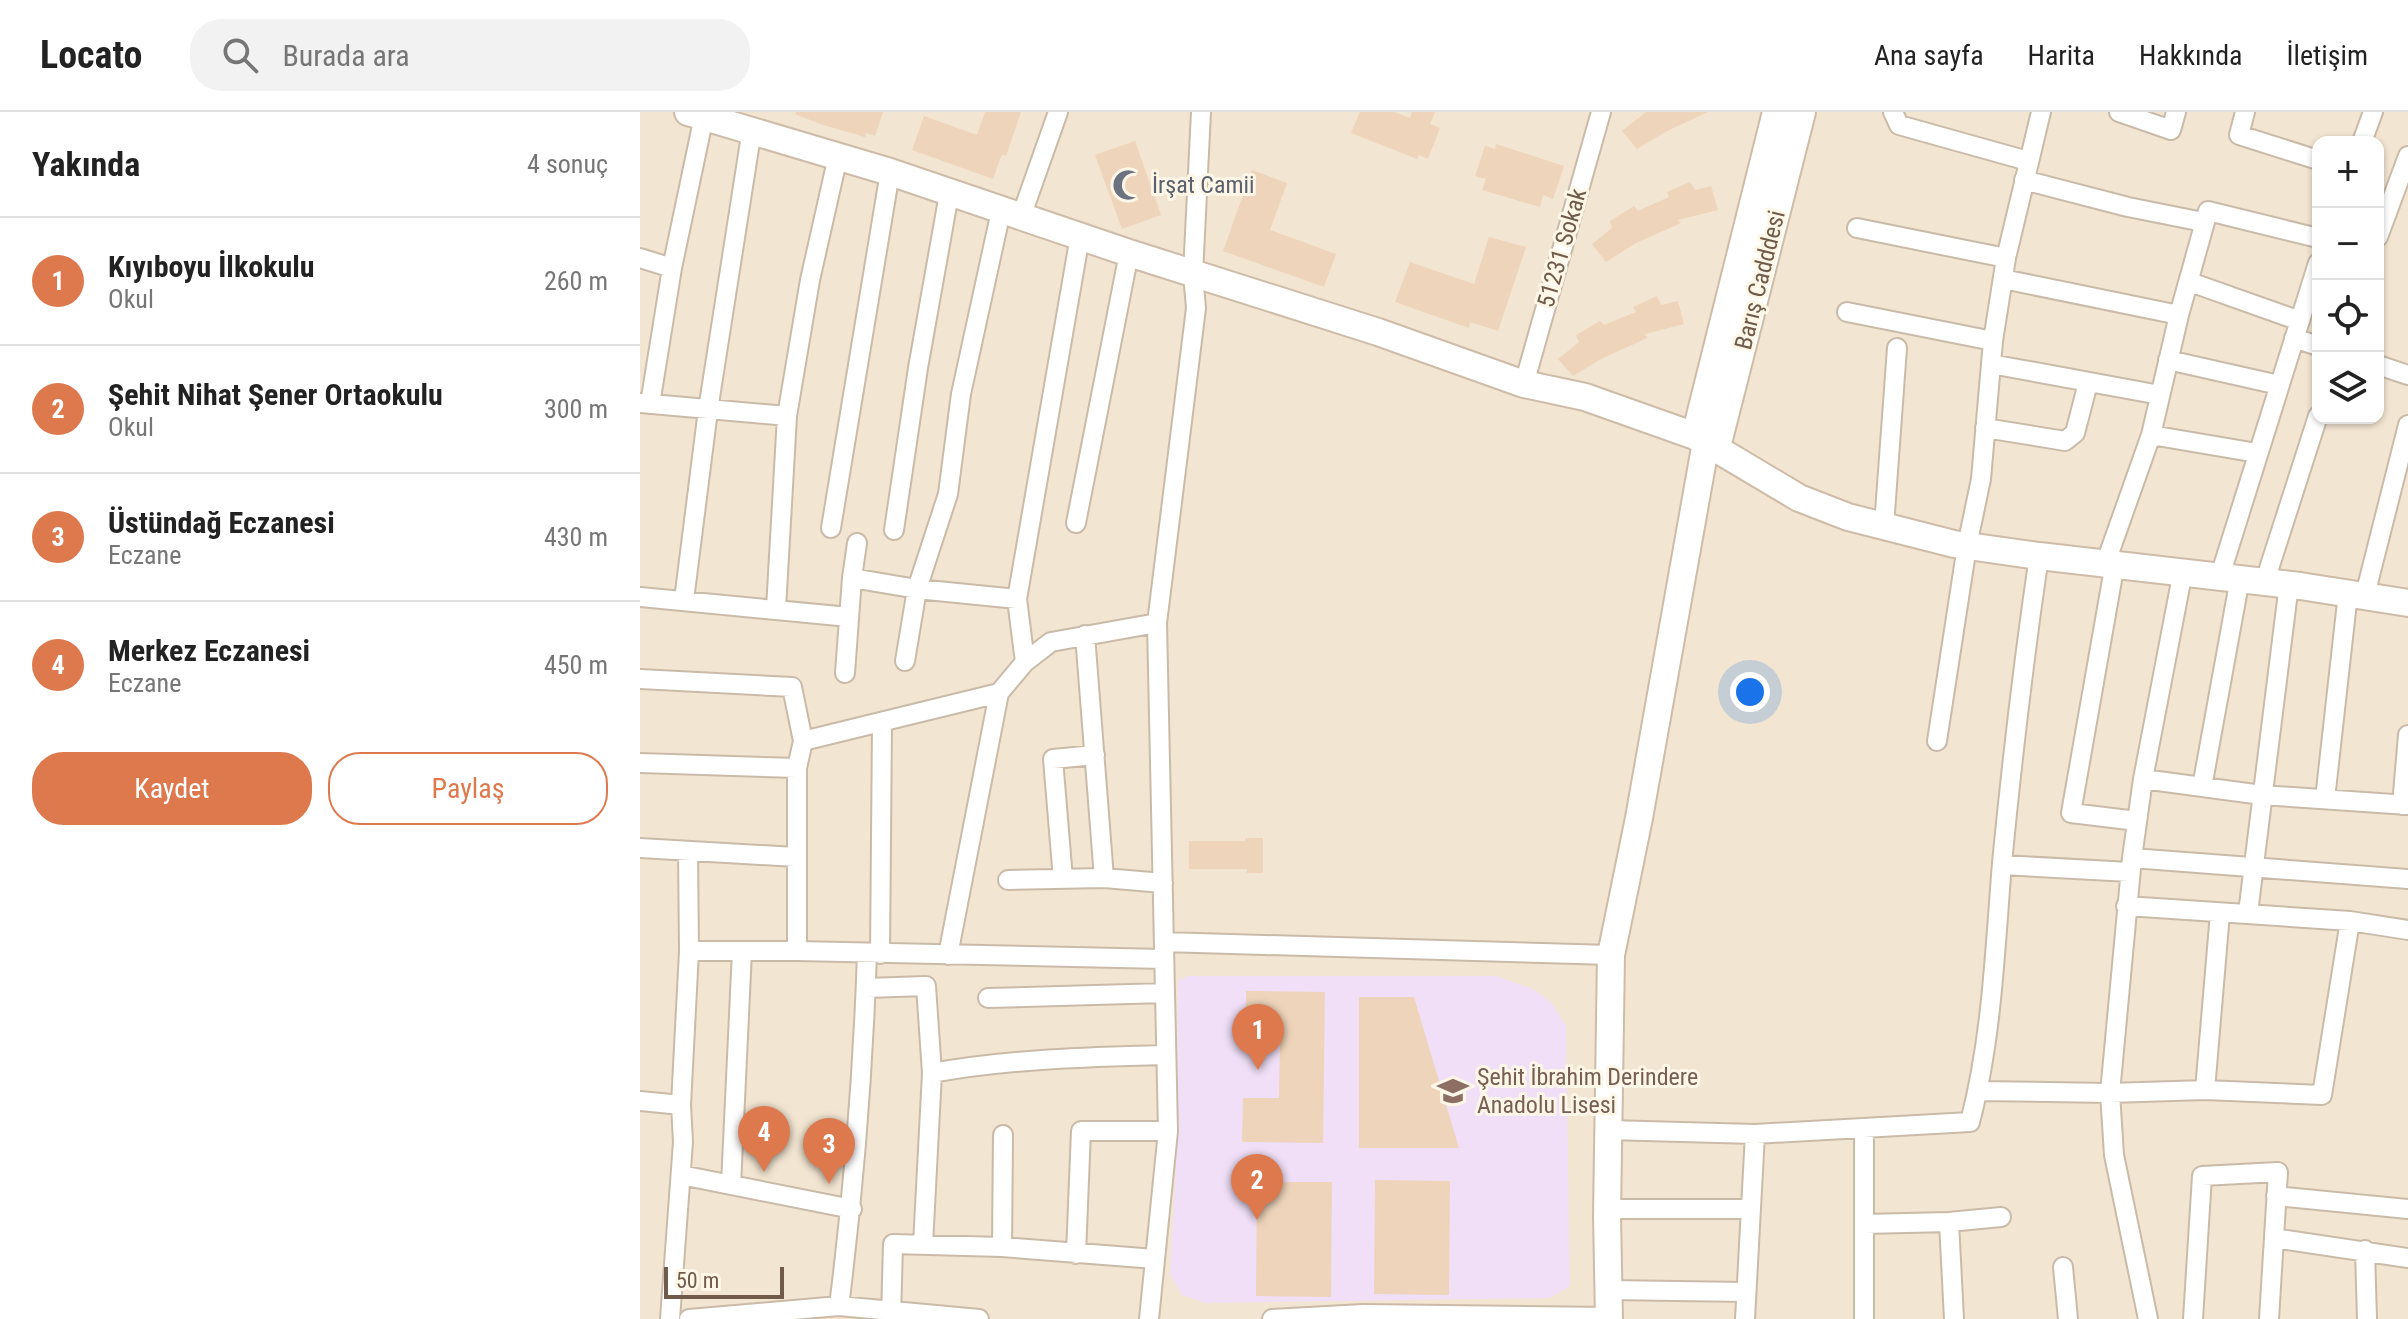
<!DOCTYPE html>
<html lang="tr">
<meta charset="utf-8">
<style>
:root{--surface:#fff;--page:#f2f2f2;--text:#222;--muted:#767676;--line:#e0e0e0;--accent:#de794e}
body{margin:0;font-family:"Roboto Condensed",sans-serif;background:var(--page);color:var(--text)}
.controls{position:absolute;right:24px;top:24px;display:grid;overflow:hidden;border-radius:16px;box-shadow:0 2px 6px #0004}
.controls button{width:72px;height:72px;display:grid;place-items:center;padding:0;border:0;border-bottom:2px solid var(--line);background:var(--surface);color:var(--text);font:40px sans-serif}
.scale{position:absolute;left:24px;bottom:20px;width:120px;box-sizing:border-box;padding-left:8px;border:4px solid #705b4a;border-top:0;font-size:22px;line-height:28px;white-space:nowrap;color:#705b4a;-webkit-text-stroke:6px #fef7e8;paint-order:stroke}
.you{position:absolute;left:1110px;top:580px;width:28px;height:28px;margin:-20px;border:6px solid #fff;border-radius:50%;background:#1a73e8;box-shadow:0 0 0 12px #1a73e833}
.badge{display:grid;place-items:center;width:52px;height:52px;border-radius:50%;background:var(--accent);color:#fff;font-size:26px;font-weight:700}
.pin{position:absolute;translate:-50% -66px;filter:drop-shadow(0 2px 4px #0008)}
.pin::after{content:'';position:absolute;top:42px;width:28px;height:24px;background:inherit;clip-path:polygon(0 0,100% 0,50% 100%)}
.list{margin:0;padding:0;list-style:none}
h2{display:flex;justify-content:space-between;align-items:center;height:104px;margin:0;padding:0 32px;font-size:34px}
h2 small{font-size:26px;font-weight:400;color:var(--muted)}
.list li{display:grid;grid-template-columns:52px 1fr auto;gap:24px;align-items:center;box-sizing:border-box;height:128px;padding:0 32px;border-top:2px solid var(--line)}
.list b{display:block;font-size:30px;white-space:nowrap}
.list p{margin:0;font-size:26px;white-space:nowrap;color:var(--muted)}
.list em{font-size:26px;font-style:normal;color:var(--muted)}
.actions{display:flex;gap:16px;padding:24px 32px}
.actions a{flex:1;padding:18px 0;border:2px solid var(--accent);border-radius:32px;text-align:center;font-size:28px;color:var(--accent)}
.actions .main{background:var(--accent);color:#fff}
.icon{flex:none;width:44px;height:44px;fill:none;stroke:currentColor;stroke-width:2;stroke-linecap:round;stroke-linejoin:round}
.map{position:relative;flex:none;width:1768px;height:1207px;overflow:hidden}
header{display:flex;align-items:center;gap:48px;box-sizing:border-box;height:112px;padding:0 40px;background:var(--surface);border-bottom:2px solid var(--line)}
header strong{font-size:38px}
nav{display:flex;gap:44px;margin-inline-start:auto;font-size:28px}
.search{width:560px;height:72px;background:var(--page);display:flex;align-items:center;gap:20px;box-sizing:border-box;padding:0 28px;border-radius:32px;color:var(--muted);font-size:30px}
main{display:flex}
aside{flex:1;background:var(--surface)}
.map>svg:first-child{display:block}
</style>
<header>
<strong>Locato</strong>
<div class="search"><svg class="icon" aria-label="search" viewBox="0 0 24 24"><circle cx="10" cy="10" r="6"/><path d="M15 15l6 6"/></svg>Burada ara</div>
<nav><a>Ana sayfa</a><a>Harita</a><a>Hakkında</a><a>İletişim</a></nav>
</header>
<main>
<aside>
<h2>Yakında<small>4 sonuç</small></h2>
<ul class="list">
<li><span class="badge">1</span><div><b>Kıyıboyu İlkokulu</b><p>Okul</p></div><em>260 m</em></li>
<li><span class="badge">2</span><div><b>Şehit Nihat Şener Ortaokulu</b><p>Okul</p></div><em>300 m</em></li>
<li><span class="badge">3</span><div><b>Üstündağ Eczanesi</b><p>Eczane</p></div><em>430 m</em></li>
<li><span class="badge">4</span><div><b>Merkez Eczanesi</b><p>Eczane</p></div><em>450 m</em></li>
</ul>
<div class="actions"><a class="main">Kaydet</a><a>Paylaş</a></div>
</aside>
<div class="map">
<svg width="1768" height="1207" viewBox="0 0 1768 1207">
<rect width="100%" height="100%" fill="#fbf3e2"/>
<!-- residential -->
<path fill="#f2e5d1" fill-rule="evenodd" d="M0,0H1768V1207H0ZM1678,30H1738V306H1678Z"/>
<!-- education -->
<path fill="#f0dff7" d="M548,864H856L893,877L911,890L926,914L930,1174L910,1186L565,1191L542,1183L530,1163L536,1052L538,868Z"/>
<!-- building -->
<path fill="#eed4bb" d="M156,0H243L235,24L226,21L225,25L180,12L155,2Z
M345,0H381L366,44L362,42L353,67L272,38L284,4L337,23Z
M720,0H754L770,6L772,0H795L790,12L800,16L788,47L779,43L777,47L711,21Z
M1006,0H1068L1027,19L997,37L982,19Z
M495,29L521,103L482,117L455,43Z
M856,32L924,54L913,87L903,83L900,95L842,78L846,67L835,64L845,34L855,37Z
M612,58L647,71L630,118L696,142L684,175L583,139Z
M1050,70L1055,78L1071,74L1078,98L1038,108L1041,111L996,131L966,150L952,132L972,116L970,109L994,94L998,99L1029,85L1027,80Z
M849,125L886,135L858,219L830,210L829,216L755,190L770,150L834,172Z
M1017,184L1021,193L1038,189L1044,212L1005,222L1007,226L963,246L933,264L918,247L939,230L936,223L960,209L964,213L996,200L993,195Z
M605,726H623V761H607V757H549V729H605Z
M606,879L685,880L683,1031L602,1030L603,986H639L640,923H606Z
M719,885H774L819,1036H719Z
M735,1068L810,1069L809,1183L734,1182Z
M617,1070H692L691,1185L616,1184Z"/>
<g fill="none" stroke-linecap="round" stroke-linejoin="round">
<defs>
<path id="minor" d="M1253,0L1259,13L1388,49
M1479,0L1531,18L1536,0
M1605,0L1599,23L1678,48
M1722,30L1733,0
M1384,68L1488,95L1563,110
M381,105L418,0
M1217,116L1366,146
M1738,125L1768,44
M0,146L32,156
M1363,167L1539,203
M1550,170L1660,209
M1207,200L1353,229
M1654,226L1678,234
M1528,248L1639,273
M1351,252L1520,283
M1738,253L1768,263
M884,272L961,0
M0,291L147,304
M10,292L32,156L64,4
M1345,316L1425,329L1435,321L1448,271
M1511,323L1617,341
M436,411L489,141
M1244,414L1257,236
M191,416L250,60
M254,418L278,256L309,82
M1466,450L1511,323L1539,203L1568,99L1678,126
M1475,451L1431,701L1497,709
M1580,464L1678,151
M212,466L277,477L377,487
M1625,469L1678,304
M1725,483L1768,313
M0,485L209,505
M44,488L68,298L112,17
M136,497L147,304L170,168L198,44
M445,523L464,766
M265,549L277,477L308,382L321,282L361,99
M385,550L377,487L440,124
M205,561L212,466L217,431
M0,567L152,575L163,629
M1297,629L1327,434L1341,367L1353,229L1366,146L1401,0
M0,651L157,656
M1503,667L1622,683L1768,693
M1562,675L1600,466
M1685,687L1708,481
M1762,693L1768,623
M0,736L156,745
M1492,746L1768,767
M1362,753L1490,760
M423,767L413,647L455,643
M368,768L464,766L523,771
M1486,794L1710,809L1768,818
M1608,801L1649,472
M524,830L971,843
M49,839H157L524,847
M157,839V656L163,629L359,581L385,550L411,530L517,511
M240,842L242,611
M308,843L359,581
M226,876L286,874L292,961L283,1133
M348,886L525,881
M292,961C370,947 447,945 526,943
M1565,978L1580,801
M1338,979L1470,981L1565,978L1682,983L1710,809
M0,989L41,993
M1224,1017V1207
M968,1018L1115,1022L1330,1010C1352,926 1355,838 1362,751C1372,648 1384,546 1399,444
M41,1063L212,1097
M91,1073L102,839
M1636,1084L1768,1097
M967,1097H1111
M1309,1110L1314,1207
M1224,1112L1309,1110L1361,1105
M1634,1126L1768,1146
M362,1135L363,1023
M1725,1138L1727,1207
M436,1142L441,1019H528
M1423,1155L1428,1207
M968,1178L1106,1180
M199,1194C214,1076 223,960 227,841
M30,1207L43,1030L41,993L49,839L48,740
M49,1207L199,1194L339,1207
M251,1207L253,1132L362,1135L515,1147
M509,1207L528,1019L517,511L556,196L553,162L561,0
M632,1207L723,1202L969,1205
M1105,1207L1115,1022
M1508,1207L1474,1043L1470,981L1492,746L1503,667L1543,459
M1553,1207L1562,1064L1638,1060L1629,1207"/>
<path id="secondary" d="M48,0L250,60L489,141L738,220L884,272L945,285L1055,324L1159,386L1208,405L1314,432L1399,444L1660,474L1768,491
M1055,324L1136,0
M1077,335L1162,0
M969,1207L967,1103L971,843L999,706L1066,330"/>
</defs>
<!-- minor casing -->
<use href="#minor" stroke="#cabba9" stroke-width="22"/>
<!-- secondary casing -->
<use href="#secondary" stroke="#cebca8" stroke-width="30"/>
<!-- minor -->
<use href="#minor" stroke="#fff" stroke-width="18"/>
<!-- secondary -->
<use href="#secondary" stroke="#fff" stroke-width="26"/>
</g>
<!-- icons -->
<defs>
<symbol id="mosque-bare" viewBox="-9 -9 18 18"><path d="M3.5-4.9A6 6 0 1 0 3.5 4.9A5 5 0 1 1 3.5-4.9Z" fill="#6b7280" stroke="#fef7e8" stroke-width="2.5" paint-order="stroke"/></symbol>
<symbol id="school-bare" viewBox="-9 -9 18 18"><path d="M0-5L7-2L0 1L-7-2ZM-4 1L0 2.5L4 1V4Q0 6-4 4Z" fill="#8d6e63" stroke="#fef7e8" stroke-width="2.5" paint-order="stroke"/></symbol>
</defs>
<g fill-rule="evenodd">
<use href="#mosque-bare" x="466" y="51" width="44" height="44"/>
<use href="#school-bare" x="791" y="957" width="44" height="44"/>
</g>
<g text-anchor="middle" stroke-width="6" stroke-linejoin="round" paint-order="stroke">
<!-- worship labels -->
<g font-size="24" fill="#5b616d" stroke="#fef7e8" text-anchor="start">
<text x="512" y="81">İrşat Camii</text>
</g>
<!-- street labels -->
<g font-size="24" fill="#705b4a" stroke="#fef7e8">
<text transform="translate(922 136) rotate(-74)" y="8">51231 Sokak</text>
<text transform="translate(1120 168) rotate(-76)" y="8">Barış Cadddesi</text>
</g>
<!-- education labels -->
<g font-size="24" fill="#785e54" stroke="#fef7e8" text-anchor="start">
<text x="837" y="973">Şehit İbrahim Derindere<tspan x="837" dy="28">Anadolu Lisesi</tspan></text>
</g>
</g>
</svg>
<div class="controls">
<button>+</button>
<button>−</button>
<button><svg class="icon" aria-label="locate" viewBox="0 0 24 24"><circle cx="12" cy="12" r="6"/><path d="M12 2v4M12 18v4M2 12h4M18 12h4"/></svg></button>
<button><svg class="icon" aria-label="layers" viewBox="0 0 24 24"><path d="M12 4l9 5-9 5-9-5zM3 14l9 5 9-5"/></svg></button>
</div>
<div class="scale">50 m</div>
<div class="you"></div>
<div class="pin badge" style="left:618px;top:958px">1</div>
<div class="pin badge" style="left:617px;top:1108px">2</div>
<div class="pin badge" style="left:189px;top:1072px">3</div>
<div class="pin badge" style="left:124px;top:1060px">4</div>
</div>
</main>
